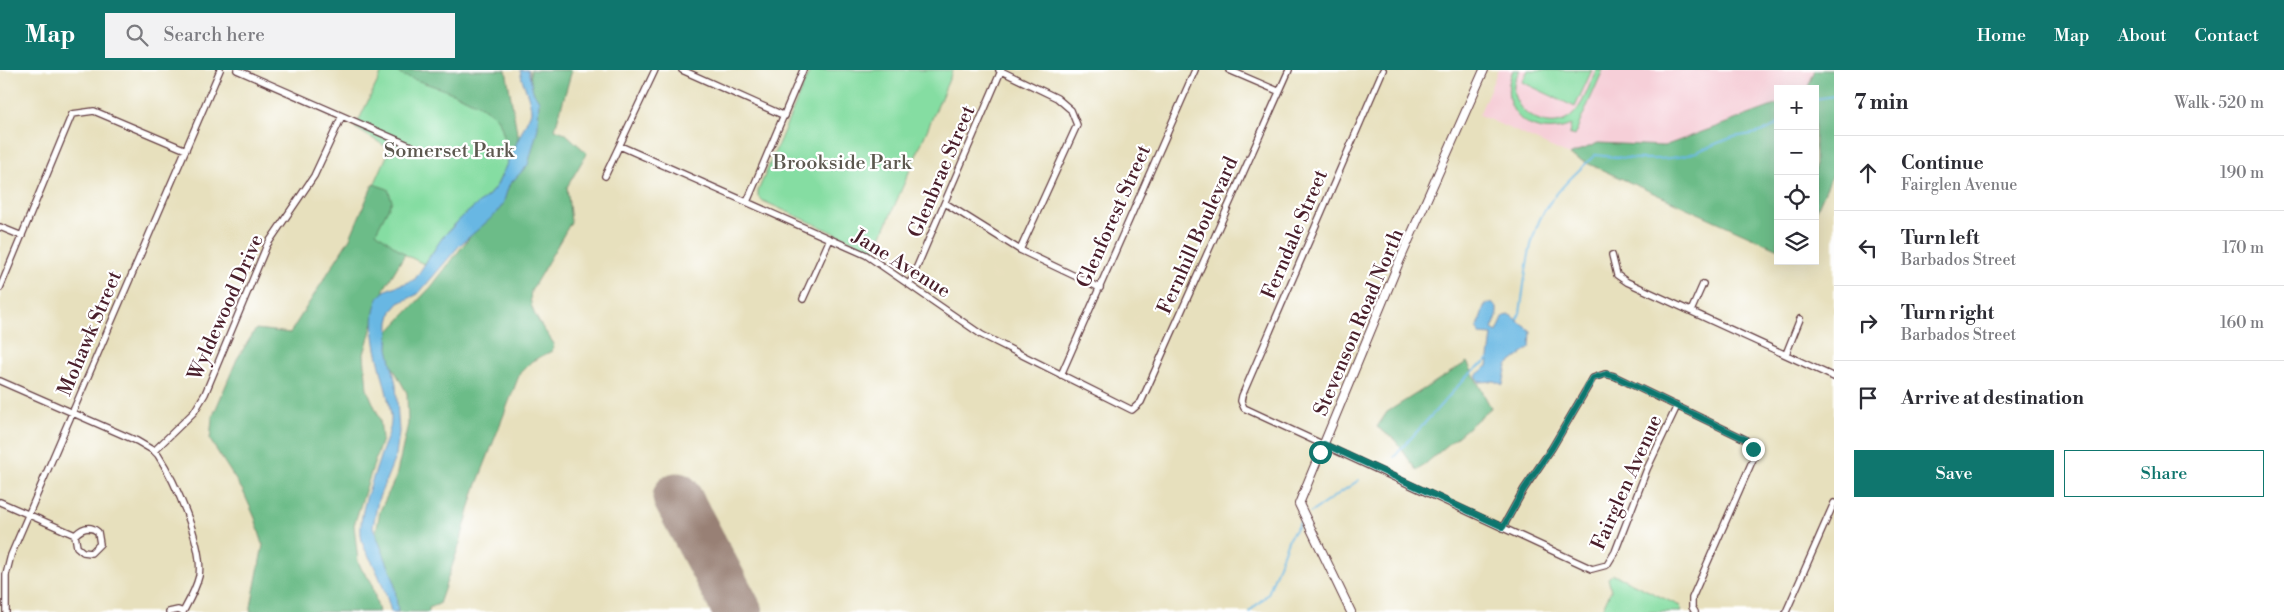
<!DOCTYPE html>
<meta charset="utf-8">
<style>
:root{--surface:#fff;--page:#f2f2f3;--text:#2b2b33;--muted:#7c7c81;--line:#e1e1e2;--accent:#0f766e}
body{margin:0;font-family:"Libre Bodoni",serif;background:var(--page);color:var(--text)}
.controls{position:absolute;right:15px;top:15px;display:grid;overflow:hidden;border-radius:0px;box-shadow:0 5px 20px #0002}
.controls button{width:45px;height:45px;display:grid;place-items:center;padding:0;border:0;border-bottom:1px solid var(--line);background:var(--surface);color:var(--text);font:25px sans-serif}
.stop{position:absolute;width:15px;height:15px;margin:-11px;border:4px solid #0f766e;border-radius:50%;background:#fff}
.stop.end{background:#0f766e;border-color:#fff;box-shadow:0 1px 5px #0008}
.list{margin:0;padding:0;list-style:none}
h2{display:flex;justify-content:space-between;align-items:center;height:65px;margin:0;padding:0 20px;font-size:21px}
h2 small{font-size:16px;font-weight:400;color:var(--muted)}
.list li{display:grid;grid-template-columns:32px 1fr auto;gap:15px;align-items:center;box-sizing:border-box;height:75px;padding:0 20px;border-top:1px solid var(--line)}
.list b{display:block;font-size:19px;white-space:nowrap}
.list p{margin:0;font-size:16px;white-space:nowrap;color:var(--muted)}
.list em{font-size:16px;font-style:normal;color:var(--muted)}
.actions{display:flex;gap:10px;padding:15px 20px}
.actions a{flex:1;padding:11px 0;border:1px solid var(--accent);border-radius:0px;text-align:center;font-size:18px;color:var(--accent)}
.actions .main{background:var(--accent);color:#fff}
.icon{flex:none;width:28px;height:28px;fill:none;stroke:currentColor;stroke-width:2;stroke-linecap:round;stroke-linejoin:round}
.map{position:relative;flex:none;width:1834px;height:542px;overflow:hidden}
header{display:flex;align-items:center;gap:30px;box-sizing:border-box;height:70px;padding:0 25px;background:var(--accent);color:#fff}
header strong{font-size:24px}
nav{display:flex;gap:28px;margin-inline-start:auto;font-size:18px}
.search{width:350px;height:45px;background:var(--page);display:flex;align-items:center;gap:12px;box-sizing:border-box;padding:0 18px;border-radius:0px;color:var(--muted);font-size:19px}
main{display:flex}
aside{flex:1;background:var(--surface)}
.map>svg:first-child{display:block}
</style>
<header>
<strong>Map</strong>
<div class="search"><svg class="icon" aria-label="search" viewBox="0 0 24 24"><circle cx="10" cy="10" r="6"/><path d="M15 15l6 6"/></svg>Search here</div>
<nav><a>Home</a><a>Map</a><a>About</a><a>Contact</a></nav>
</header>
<main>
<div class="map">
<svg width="1834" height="542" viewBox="0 0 1834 542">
<rect width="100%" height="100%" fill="#fff"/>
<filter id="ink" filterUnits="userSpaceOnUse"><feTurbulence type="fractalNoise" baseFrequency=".02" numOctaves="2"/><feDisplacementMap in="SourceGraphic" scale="10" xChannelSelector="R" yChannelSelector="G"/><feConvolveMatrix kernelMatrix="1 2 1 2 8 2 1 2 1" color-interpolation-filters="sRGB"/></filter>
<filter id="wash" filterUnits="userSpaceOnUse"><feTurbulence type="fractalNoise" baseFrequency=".0096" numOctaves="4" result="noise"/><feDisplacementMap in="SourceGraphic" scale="20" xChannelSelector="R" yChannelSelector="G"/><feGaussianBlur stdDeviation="1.12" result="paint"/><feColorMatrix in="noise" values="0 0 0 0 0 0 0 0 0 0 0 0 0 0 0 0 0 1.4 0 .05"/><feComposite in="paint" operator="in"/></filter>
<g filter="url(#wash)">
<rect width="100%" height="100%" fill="#e7e0bd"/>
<!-- built -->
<path fill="#f6cfd8" d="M 1498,0 L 1815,0 L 1807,19 L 1778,19 L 1778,34 L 1664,76 L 1598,73 L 1569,85 L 1479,45 Z"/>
<!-- green -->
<path fill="#85dda2" stroke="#687e66" d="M 383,0 L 406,0 L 480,26 L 512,60 L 521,65 L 497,115 L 489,125 L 463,146 L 450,159 L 424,194 L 354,160 L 390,79 L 355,58 Z
M 810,0 L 953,0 L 875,181 L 763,131 L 758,127 L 758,121 Z
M 1513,0 L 1520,0 C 1518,4 1514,10 1514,15 C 1510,41 1547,64 1569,48 C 1583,38 1589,15 1596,0 L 1603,0 L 1574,66 L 1569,64 L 1571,55 C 1533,71 1495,42 1513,0 Z
M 1528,0 L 1592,0 L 1575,37 L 1522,12 Z
M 1613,504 L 1680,536 L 1682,542 L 1601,542 L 1611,520 L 1608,508 Z"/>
<!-- forest -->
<path fill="#6cbc88" stroke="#5b6e5a" d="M 395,0 L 506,0 L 518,68 L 517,77 L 507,96 C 505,82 506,59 496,47 C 481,30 424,13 401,5 Z
M 530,0 L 572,0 L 555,59 L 565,63 L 587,83 L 567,117 L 571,152 L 531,221 C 527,241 544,258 554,274 L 552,281 L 532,291 L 520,303 L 474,422 L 460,473 L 439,534 L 429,538 L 429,542 L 394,542 L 375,467 L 380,441 L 396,407 L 408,354 L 407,323 L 387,287 L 389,261 L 431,217 L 513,111 L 535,64 Z
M 1815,0 L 1834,0 L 1834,101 L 1815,144 L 1815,19 L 1807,19 Z
M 1778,34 L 1778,179 L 1569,85 L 1598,73 L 1664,76 Z
M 373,114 L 388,119 L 392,131 L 376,162 L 405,184 L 384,219 L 384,230 L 376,243 L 364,284 L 367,319 L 380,349 L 382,369 L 354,455 L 358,491 L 362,500 L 371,511 L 379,542 L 250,542 L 263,475 L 255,448 L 243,421 L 210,370 L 212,348 L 237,289 L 256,259 L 290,263 L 350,168 Z
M 1467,292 L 1491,338 L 1417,401 L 1395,370 L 1377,357 L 1387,342 Z"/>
<!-- water -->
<path fill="#68b7e3" stroke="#596b87" d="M 520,0 L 528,0 L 533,21 L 539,31 L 538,58 L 528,95 L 509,115 L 503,134 L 497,143 L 460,175 L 418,224 L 399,233 L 392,241 L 389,252 L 388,278 L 396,314 L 399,362 L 396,385 L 378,430 L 373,457 L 394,510 L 398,542 L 391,542 C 387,526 380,507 372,492 C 367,483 362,476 361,465 C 359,439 373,411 380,387 C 384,374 392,361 391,347 C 388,313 364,263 377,231 C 383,215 402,217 415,209 L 442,168 L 463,146 L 489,125 L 497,115 L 531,42 C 531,28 522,14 520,0 Z
M 1492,232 L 1497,238 L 1497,247 L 1492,259 L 1497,262 L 1504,246 L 1510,245 L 1531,261 L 1530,278 L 1507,295 L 1503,315 L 1495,311 L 1479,312 L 1476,305 L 1488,296 L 1492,265 L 1479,264 L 1477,257 L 1485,235 Z"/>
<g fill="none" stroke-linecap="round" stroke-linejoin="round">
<!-- stream -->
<path stroke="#68b7e3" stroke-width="2" d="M 1815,29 L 1834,26
M 1517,249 L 1520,243 C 1525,212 1527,177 1540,149 C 1552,124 1575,104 1595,85 C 1624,88 1654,92 1684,86 C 1701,82 1717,72 1734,67 C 1749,64 1765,64 1778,53
M 1394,387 L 1467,306 L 1489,289
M 1310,443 L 1359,410
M 1249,542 L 1268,524 L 1289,468 L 1303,449"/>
<!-- runway -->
<path stroke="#988074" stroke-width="49" d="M 677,427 L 738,542"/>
</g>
</g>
<g filter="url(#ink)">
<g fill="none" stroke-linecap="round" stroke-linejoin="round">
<!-- minor casing -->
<g stroke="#623c41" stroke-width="8">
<path id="minor" d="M 237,0 L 413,77
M 682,0 L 785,46
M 999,0 L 1057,28 L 1071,40 L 1077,55 L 1020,180
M 1229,0 L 1278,21
M 1383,0 L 1242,326 L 1241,331 L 1244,338 L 1592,499 L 1607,495 L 1615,482 L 1647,399 L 1677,336
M 620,76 L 866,185 L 982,265 L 1132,340 L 1141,332 L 1289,0
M 605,106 L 655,0
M 747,132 L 803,0
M 945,133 L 1020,180 L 1100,218
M 0,157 L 22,166
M 1612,185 L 1617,205 L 1627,212 L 1834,307
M 910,213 L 1001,1
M 0,218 L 72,44 L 94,41 L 186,80
M 803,229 L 830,169
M 1691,241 L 1703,214
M 1786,284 L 1800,249
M 1061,305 L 1195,0
M 0,311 L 137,371 L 154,381 L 158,385 C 175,411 204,476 199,506 C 196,519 189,531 183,542
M 154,381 L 194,342 L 205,324 L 267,175 L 314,106 L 342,46
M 0,432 L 75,465 C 82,458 90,455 98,462 L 100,474 L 91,483 L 83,482 L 77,477 L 75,465
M 1503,457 L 1524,419 L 1552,378 L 1593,308 L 1605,304 L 1614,306 L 1745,369 L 1753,379 L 1754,387 L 1692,528 L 1692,537 L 1695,542
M 6,542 L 6,505 L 11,485 L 220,0
M 169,542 L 178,540 L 183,542
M 1786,542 L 1834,433"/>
</g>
<!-- tertiary casing -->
<g stroke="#623c41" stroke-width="10">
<path id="tertiary" d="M 1351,542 L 1299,434 L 1399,192 L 1484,0"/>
</g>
<!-- minor -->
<use href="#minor" stroke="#fff" stroke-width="5.5"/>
<!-- tertiary -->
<use href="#tertiary" stroke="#fff" stroke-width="8"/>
</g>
</g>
<g fill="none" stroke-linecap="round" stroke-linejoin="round" filter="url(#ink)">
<!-- route -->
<path stroke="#0f766e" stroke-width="6" d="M 1320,382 L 1324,374 L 1503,457 L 1524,419 L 1552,378 L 1593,308 L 1606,304 L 1614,306 L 1745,369 L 1753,379"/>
</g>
<g text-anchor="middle" stroke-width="4.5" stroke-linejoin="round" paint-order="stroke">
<!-- park labels -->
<g font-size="20" fill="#5c584f" stroke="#fff">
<text x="449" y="87">Somerset Park</text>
<text x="842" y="99">Brookside Park</text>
</g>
<!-- street labels -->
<g font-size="20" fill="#4a1f2b" stroke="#fff">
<text transform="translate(941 101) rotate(-67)" y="7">Glenbrae Street</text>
<text transform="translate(1113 146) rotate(-66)" y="7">Glenforest Street</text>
<text transform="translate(1294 164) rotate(-67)" y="7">Ferndale Street</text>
<text transform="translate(1197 165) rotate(-66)" y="7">Fernhill Boulevard</text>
<text transform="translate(902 193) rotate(32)" y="7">Jane Avenue</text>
<text transform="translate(225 237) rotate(-66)" y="7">Wyldewood Drive</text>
<text transform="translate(1358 252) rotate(-67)" y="7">Stevenson Road North</text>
<text transform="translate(89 263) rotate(-67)" y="7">Mohawk Street</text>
<text transform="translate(1626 412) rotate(-66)" y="7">Fairglen Avenue</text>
</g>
</g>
</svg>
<div class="controls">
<button>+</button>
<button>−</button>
<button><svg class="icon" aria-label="locate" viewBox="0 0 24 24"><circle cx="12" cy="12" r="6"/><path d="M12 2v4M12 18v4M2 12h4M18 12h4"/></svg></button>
<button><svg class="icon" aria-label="layers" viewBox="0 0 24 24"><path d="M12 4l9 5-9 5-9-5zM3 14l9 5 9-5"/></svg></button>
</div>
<div class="stop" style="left:1320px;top:382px"></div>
<div class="stop end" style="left:1753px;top:379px"></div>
</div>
<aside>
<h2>7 min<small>Walk · 520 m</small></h2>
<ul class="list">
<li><svg class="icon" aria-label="ahead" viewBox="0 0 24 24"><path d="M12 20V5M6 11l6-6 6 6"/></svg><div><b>Continue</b><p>Fairglen Avenue</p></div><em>190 m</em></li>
<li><svg class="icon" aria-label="left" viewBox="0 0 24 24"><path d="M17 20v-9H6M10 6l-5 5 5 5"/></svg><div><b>Turn left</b><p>Barbados Street</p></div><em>170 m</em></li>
<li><svg class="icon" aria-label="right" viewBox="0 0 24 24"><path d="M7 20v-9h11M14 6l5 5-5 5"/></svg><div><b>Turn right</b><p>Barbados Street</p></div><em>160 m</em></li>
<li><svg class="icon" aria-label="arrive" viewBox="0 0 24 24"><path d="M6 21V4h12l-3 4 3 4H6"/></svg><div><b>Arrive at destination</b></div></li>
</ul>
<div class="actions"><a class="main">Save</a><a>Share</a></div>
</aside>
</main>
